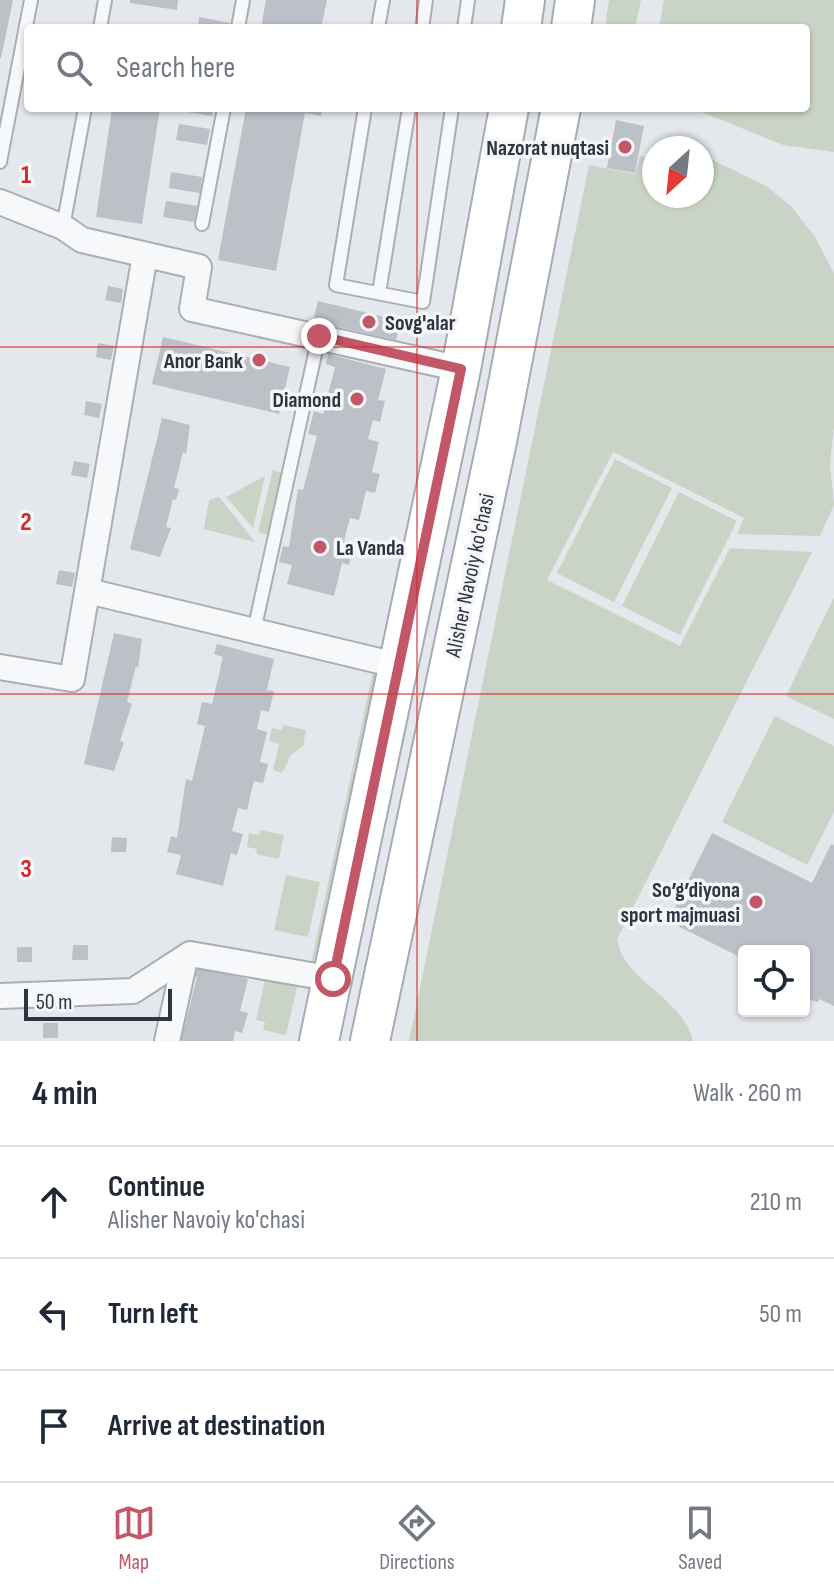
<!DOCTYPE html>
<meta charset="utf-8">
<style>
:root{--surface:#fff;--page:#f2f2f3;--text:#1f2937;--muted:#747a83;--line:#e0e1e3;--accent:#c25768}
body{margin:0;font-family:"Sofia Sans Condensed",sans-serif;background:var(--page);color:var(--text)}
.controls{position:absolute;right:24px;bottom:24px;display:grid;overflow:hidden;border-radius:8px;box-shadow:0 2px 6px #0004}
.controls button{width:72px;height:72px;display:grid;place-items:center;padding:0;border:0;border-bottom:2px solid var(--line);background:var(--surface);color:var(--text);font:40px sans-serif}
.compass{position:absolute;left:642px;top:136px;width:72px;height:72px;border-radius:50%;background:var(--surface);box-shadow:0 2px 6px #0004;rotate:207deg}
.scale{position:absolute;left:24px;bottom:20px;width:148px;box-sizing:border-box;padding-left:8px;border:4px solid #2e3542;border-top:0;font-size:22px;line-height:28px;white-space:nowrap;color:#2e3542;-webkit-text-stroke:6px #f4f6f8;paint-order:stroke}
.stop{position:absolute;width:24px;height:24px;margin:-18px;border:6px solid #c25768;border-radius:50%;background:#fff}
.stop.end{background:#c25768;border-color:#fff;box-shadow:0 2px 8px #0008}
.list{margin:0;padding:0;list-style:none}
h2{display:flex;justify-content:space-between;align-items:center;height:104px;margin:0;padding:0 32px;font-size:34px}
h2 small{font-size:26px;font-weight:400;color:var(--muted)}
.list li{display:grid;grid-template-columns:52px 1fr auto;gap:24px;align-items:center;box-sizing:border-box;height:112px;padding:0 32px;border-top:2px solid var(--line)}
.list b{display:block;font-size:30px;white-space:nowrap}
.list p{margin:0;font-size:26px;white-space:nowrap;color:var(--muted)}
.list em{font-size:26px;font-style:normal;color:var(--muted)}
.icon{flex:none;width:44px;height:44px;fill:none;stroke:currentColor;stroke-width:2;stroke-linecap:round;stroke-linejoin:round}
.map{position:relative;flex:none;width:834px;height:1041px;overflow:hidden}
.search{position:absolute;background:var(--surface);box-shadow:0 2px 6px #0004;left:24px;right:24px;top:24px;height:88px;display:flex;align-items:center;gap:20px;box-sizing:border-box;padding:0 28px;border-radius:8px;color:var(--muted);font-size:30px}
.sheet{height:440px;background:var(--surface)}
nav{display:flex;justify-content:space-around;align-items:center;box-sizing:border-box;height:112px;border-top:2px solid var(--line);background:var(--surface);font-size:22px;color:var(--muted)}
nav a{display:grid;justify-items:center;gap:4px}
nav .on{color:var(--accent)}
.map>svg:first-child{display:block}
</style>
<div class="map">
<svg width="834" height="1041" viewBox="0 0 834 1041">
<rect width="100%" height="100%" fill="#e4e7eb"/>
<!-- green -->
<path fill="#cad4c6" d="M 609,0 L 641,0 L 635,28 L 605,28 Z
M 664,0 L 834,0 L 834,152 L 783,145 L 692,108 L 806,108 L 806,28 L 659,28 Z
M 702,155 L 766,186 L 790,205 L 815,237 L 834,273 L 834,427 L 830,465 L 834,505 L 820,536 L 737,534 L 744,518 L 613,452 L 547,580 L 680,646 L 730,548 L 812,552 L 617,939 C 623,981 682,996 693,1041 L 409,1041 L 589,165 L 635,174 L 640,156 L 654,159 L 654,196 L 702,196 Z
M 615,459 L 672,488 L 614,602 L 557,573 Z
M 273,470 L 283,473 L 270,536 L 258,532 Z
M 265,476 L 253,528 L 226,497 Z
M 679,492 L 737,521 L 680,635 L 622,606 Z
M 219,497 L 255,542 L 204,529 L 209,500 Z
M 834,597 L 834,719 L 786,696 Z
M 373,671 L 379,677 L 319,975 L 308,978 Z
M 775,716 L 834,746 L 834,812 L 807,865 L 722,822 Z
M 283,725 L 306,730 L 303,746 L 291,755 L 282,773 L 273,770 L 279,744 L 269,741 L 272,728 L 282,730 Z
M 260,830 L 284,835 L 279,859 L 256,854 L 257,849 L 247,847 L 249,833 L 259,835 Z
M 286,875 L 320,882 L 308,937 L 274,930 Z
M 265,980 L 297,987 L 286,1035 L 263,1030 L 265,1022 L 256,1020 Z"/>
<!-- building -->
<path fill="#bcc0c7" d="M 0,0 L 13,0 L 1,58 L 0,58 Z
M 130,0 L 178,0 L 177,10 L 130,3 Z
M 266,0 L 327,0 L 321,28 L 261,28 Z
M 199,17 L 230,23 L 229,28 L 198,28 Z
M 112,108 L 160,108 L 142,224 L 96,217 Z
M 182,108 L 214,108 L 212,116 L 181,111 Z
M 246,108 L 322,108 L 321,116 L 305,113 L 276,271 L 218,260 Z
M 616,120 L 644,126 L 635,173 L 607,168 Z
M 179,124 L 210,129 L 207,145 L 176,140 Z
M 171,172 L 202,177 L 200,193 L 169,188 Z
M 166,201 L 197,206 L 194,222 L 163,217 Z
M 108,286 L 123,289 L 121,303 L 105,300 Z
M 318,301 L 401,321 L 396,340 L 313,321 Z
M 163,337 L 290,367 L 279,414 L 152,384 Z
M 98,343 L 114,346 L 111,360 L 96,357 Z
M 328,354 L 386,369 L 378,400 L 385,401 L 380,422 L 373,420 L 368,439 L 379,442 L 372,472 L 380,474 L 375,493 L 366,491 L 359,520 L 350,518 L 344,541 L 354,543 L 349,565 L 342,563 L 334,596 L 287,584 L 292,565 L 279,562 L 283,546 L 289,547 L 298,489 L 303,490 L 317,436 L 308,434 L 314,411 L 323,414 L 335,367 L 326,364 Z
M 86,401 L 102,404 L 99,418 L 84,415 Z
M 162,418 L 190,425 L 186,454 L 183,452 L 174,488 L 179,489 L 176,500 L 173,499 L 166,527 L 171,528 L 160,557 L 130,549 Z
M 74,461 L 90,464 L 87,478 L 71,475 Z
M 59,570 L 75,573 L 72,587 L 56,584 Z
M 114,633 L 142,639 L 138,668 L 136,666 L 127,702 L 132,704 L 120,741 L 124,742 L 114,771 L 84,764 Z
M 217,644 L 274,659 L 267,690 L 274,691 L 269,712 L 261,710 L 257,729 L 267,732 L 260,762 L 268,764 L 263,783 L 254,781 L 247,810 L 238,808 L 232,831 L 243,834 L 237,855 L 231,853 L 223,886 L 176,874 L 181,855 L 167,852 L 171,836 L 177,838 L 186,779 L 192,781 L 205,726 L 197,724 L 202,702 L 212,704 L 223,657 L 214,654 Z
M 712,833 L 812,883 L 831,844 L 834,845 L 834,1006 L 819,999 L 818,1002 L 804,998 L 804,951 L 744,951 L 744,959 L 668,921 Z
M 112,837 L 127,838 L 126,852 L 111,852 Z
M 73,945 L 88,945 L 88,960 L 72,960 Z
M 17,947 L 32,947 L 32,962 L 17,962 Z
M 190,965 L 248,979 L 240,1011 L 248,1013 L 242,1033 L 235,1031 L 233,1041 L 171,1041 L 176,1022 L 185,1025 L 197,977 L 188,975 Z
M 43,1023 L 58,1023 L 58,1038 L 43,1038 Z"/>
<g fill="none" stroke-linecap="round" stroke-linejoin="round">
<!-- lane casing -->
<g stroke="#aaaeb5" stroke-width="16">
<path id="lane" d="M 100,28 L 105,0
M 238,28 L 243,0
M 378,28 L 383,0
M 422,28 L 426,0
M 464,28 L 468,0
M 365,108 L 336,285 L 423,302 L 452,108
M 0,162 L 31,0
M 202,224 L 224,108
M 63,227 L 85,108
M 379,293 L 409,108
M 254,631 L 319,336"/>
</g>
<!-- street casing -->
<g stroke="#aaaeb5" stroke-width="28">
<path id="street" d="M 0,202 L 63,227 L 82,240 L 199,267 L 192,309 L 461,369
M 88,591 L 400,666
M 0,667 L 72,679 L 145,255
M 0,996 L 133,991 L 190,954 L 333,979
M 167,1041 L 185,959"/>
</g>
<!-- primary casing -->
<g stroke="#a5acb5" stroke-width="42">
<path id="primary" d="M 521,28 L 525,0
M 571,28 L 575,0
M 319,1041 L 461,369 L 509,108
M 370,1041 L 497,441 L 561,108"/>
</g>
<!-- lane -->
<use href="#lane" stroke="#f7f8f9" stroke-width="12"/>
<!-- street -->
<use href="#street" stroke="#f7f8f9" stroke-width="24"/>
<!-- primary -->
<use href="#primary" stroke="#fff" stroke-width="38"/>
</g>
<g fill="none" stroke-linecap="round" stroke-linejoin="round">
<!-- route -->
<path stroke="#c25768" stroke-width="10" d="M 319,336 L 461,369 L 333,979"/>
</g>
<!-- grid -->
<path fill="none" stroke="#d62828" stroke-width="2" stroke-opacity="0.55" d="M 417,0 L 417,28M 417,108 L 417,1041M 0,347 L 834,347M 0,694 L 834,694"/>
<!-- markers -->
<g fill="#c25768" stroke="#f4f6f8" stroke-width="3">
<circle cx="625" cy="147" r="8"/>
<circle cx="369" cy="322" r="8"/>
<circle cx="259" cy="360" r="8"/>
<circle cx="357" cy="399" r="8"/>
<circle cx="320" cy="547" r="8"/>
<circle cx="756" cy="902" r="8"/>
</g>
<g text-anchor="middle" stroke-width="7" stroke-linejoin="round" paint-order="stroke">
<!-- poi labels -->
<g font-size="22" font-weight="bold" fill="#2e3542" stroke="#f4f6f8" text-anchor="end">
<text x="609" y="155">Nazorat nuqtasi</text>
<text x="385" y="330" text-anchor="start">Sovg'alar</text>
<text x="243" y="368">Anor Bank</text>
<text x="341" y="407">Diamond</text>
<text x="336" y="555" text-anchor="start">La Vanda</text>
<text x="740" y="897">So’g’diyona<tspan x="740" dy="25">sport majmuasi</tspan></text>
</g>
<!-- street labels -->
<g font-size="22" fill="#2e3542" stroke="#f4f6f8">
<text transform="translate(469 575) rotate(-78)" y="8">Alisher Navoiy ko'chasi</text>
</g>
</g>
<g font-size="26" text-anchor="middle" font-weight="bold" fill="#d62828" stroke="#f4f6f8" stroke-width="7" stroke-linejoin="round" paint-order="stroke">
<text x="26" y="183">1</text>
<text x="26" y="530">2</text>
<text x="26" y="877">3</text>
</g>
</svg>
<div class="controls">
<button><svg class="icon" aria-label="locate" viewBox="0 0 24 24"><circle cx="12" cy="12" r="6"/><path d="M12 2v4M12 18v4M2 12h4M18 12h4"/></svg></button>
</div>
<svg class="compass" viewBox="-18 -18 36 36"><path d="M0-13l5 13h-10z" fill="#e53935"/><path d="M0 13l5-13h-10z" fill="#747a83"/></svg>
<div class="scale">50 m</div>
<div class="stop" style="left:333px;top:979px"></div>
<div class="stop end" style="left:319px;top:336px"></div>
<div class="search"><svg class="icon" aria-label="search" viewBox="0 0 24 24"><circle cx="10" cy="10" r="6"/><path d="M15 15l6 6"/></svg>Search here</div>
</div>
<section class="sheet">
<h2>4 min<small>Walk · 260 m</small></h2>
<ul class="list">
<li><svg class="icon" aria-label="ahead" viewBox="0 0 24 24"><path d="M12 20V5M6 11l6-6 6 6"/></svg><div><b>Continue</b><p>Alisher Navoiy ko'chasi</p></div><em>210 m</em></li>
<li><svg class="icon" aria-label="left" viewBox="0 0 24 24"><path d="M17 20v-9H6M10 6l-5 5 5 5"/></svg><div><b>Turn left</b></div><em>50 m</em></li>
<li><svg class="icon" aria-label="arrive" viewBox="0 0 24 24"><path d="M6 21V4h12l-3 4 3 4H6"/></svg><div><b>Arrive at destination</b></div></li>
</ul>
</section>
<nav>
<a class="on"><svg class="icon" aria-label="map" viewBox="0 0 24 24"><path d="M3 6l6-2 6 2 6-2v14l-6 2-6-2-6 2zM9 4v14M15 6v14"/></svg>Map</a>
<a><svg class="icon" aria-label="directions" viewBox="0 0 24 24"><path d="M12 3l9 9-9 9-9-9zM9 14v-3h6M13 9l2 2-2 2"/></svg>Directions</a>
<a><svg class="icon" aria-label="saved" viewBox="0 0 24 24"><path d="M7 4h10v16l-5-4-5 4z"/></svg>Saved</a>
</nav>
